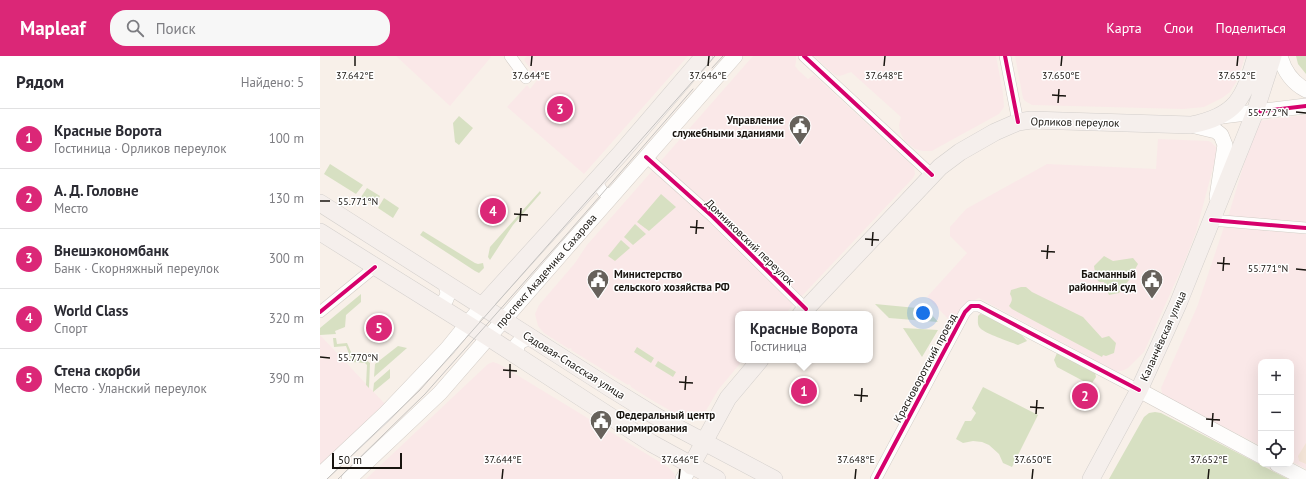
<!DOCTYPE html>
<html lang="ru">
<meta charset="utf-8">
<style>
:root{--surface:#fff;--page:#f7f7f7;--text:#2b2b33;--muted:#7c7c81;--line:#e1e1e2;--accent:#db2777}
body{margin:0;font-family:"PT Sans",sans-serif;background:var(--page);color:var(--text)}
.controls{position:absolute;right:12px;bottom:12px;display:grid;overflow:hidden;border-radius:8px;box-shadow:0 4px 16px #0002}
.controls button{width:36px;height:36px;display:grid;place-items:center;padding:0;border:0;border-bottom:1px solid var(--line);background:var(--surface);color:var(--text);font:20px sans-serif}
.scale{position:absolute;left:12px;bottom:10px;width:70px;box-sizing:border-box;padding-left:4px;border:2px solid #18140f;border-top:0;font-size:11px;line-height:14px;white-space:nowrap;color:#18140f;-webkit-text-stroke:3px #fff;paint-order:stroke}
.you{position:absolute;left:603px;top:257px;width:14px;height:14px;margin:-10px;border:3px solid #fff;border-radius:50%;background:#1a73e8;box-shadow:0 0 0 6px #1a73e833}
.badge{display:grid;place-items:center;width:26px;height:26px;border-radius:50%;background:var(--accent);color:#fff;font-size:13px;font-weight:700}
.pin{position:absolute;translate:-50% -50%;border:2px solid #fff;box-shadow:0 1px 4px #0006}
.popup{position:absolute;left:415px;top:255px;width:138px;height:52px;box-sizing:border-box;display:grid;place-content:center;border-radius:8px;background:var(--surface);filter:drop-shadow(0 1px 3px #0005);font-size:13px;white-space:nowrap;color:var(--muted)}
.popup b{font-size:15px;color:var(--text)}
.popup::after{content:'';position:absolute;left:50%;top:100%;margin-left:-8px;border:8px solid transparent;border-top-color:var(--surface)}
.list{margin:0;padding:0;list-style:none}
h2{display:flex;justify-content:space-between;align-items:center;height:52px;margin:0;padding:0 16px;font-size:17px}
h2 small{font-size:13px;font-weight:400;color:var(--muted)}
.list li{display:grid;grid-template-columns:26px 1fr auto;gap:12px;align-items:center;box-sizing:border-box;height:60px;padding:0 16px;border-top:1px solid var(--line)}
.list b{display:block;font-size:15px;white-space:nowrap}
.list p{margin:0;font-size:13px;white-space:nowrap;color:var(--muted)}
.list em{font-size:13px;font-style:normal;color:var(--muted)}
.icon{flex:none;width:22px;height:22px;fill:none;stroke:currentColor;stroke-width:2;stroke-linecap:round;stroke-linejoin:round}
.map{position:relative;flex:none;width:986px;height:423px;overflow:hidden}
header{display:flex;align-items:center;gap:24px;box-sizing:border-box;height:56px;padding:0 20px;background:var(--accent);color:#fff}
header strong{font-size:19px}
nav{display:flex;gap:22px;margin-inline-start:auto;font-size:14px}
.search{width:280px;height:36px;background:var(--page);display:flex;align-items:center;gap:10px;box-sizing:border-box;padding:0 14px;border-radius:16px;color:var(--muted);font-size:15px}
main{display:flex}
aside{flex:1;background:var(--surface)}
.map>svg:first-child{display:block}
</style>
<header>
<strong>Mapleaf</strong>
<div class="search"><svg class="icon" aria-label="search" viewBox="0 0 24 24"><circle cx="10" cy="10" r="6"/><path d="M15 15l6 6"/></svg>Поиск</div>
<nav><a>Карта</a><a>Слои</a><a>Поделиться</a></nav>
</header>
<main>
<aside>
<h2>Рядом<small>Найдено: 5</small></h2>
<ul class="list">
<li><span class="badge">1</span><div><b>Красные Ворота</b><p>Гостиница · Орликов переулок</p></div><em>100 m</em></li>
<li><span class="badge">2</span><div><b>А. Д. Головне</b><p>Место</p></div><em>130 m</em></li>
<li><span class="badge">3</span><div><b>Внешэкономбанк</b><p>Банк · Скорняжный переулок</p></div><em>300 m</em></li>
<li><span class="badge">4</span><div><b>World Class</b><p>Спорт</p></div><em>320 m</em></li>
<li><span class="badge">5</span><div><b>Стена скорби</b><p>Место · Уланский переулок</p></div><em>390 m</em></li>
</ul>
</aside>
<div class="map">
<svg width="986" height="423" viewBox="0 0 986 423">
<rect width="100%" height="100%" fill="#f8f0e9"/>
<!-- commercial -->
<path fill="#fae8e8" d="M 76,0 L 170,0 L 171,1 L 130,50 Z
M 207,0 L 368,0 L 264,118 L 187,51 L 207,29 L 210,33 L 218,23 L 204,4 Z
M 433,0 L 476,0 L 476,6 L 475,10 L 478,14 L 488,23 L 494,19 L 592,109 L 594,112 L 595,118 L 593,122 L 465,258 L 418,258 L 418,304 L 423,304 L 398,334 L 384,358 L 380,362 L 370,364 L 363,362 L 330,343 L 311,331 L 311,330 L 309,328 L 308,329 L 251,294 L 252,293 L 250,292 L 249,293 L 224,277 L 218,270 L 215,258 L 219,249 L 255,207 L 267,189 Z
M 494,0 L 676,0 L 683,37 L 684,51 L 679,58 L 617,92 L 612,95 L 603,95 L 595,93 L 584,84 L 580,76 L 579,69 L 581,61 L 531,16 L 520,20 L 515,19 L 510,15 Z
M 695,0 L 925,0 L 918,23 L 910,36 L 902,42 L 884,51 L 863,53 L 712,49 L 705,45 L 703,42 Z
M 986,59 L 986,168 L 908,161 L 935,71 L 939,65 Z
M 838,83 L 888,85 L 891,86 L 896,91 L 897,97 L 876,176 L 864,207 L 824,296 L 808,312 L 802,315 L 795,315 L 659,242 L 653,245 L 634,269 L 607,241 L 647,197 L 630,180 L 630,171 L 646,153 L 727,108 L 836,113 Z
M 904,171 L 986,178 L 986,413 L 971,405 L 971,306 L 941,306 L 941,390 L 846,341 L 842,337 L 841,332 L 877,251 Z
M 0,279 L 65,348 L 0,411 Z
M 173,306 L 179,308 L 348,411 L 354,417 L 356,423 L 46,423 L 168,308 Z"/>
<!-- built -->
<path fill="#f4e5d8" d="M 986,387 L 986,408 L 979,405 L 978,400 Z"/>
<!-- green -->
<path fill="#d7e0c2" d="M 976,0 L 986,0 L 986,18 L 978,8 Z
M 139,60 L 153,72 L 139,89 L 135,86 L 133,67 Z
M 10,108 L 43,129 L 36,138 L 4,118 Z
M 47,132 L 60,140 L 54,150 L 41,141 Z
M 220,135 L 221,137 L 193,169 L 170,204 L 168,201 L 170,191 Z
M 341,138 L 356,151 L 329,175 L 317,166 Z
M 64,142 L 79,152 L 73,162 L 58,152 Z
M 315,168 L 326,178 L 313,189 L 304,181 Z
M 103,175 L 155,207 L 158,208 L 163,207 L 164,212 L 159,217 L 155,215 L 100,179 Z
M 301,184 L 310,192 L 295,205 L 288,200 Z
M 784,200 L 793,205 L 813,202 L 818,208 L 809,224 L 799,237 L 789,239 L 784,226 L 779,226 L 776,222 L 774,210 Z
M 701,231 L 706,231 L 712,236 L 763,261 L 782,282 L 789,280 L 796,287 L 794,297 L 786,300 L 783,299 L 782,301 L 692,253 L 689,250 C 692,245 693,243 690,238 L 691,234 Z
M 41,238 L 41,246 L 26,259 L 25,271 L 15,275 L 16,278 L 0,279 L 0,272 Z
M 555,248 L 607,253 L 618,266 L 569,262 Z
M 660,258 C 673,260 699,273 707,285 L 698,289 C 688,285 666,278 660,272 C 657,269 658,264 658,260 Z
M 583,272 L 618,274 L 602,301 Z
M 13,282 L 16,282 L 17,288 L 27,287 L 34,303 L 46,304 L 50,307 L 49,332 L 46,329 L 47,309 L 45,307 L 32,306 L 26,290 L 14,291 Z
M 78,290 L 87,292 L 54,321 L 55,308 Z
M 317,291 L 334,302 L 331,307 L 314,296 Z
M 737,297 C 746,297 754,307 763,311 C 767,313 771,313 775,316 L 776,321 L 772,327 L 767,327 L 737,311 L 734,304 Z
M 338,305 L 356,316 L 353,321 L 335,310 Z
M 70,313 L 70,322 L 53,336 L 54,327 Z
M 663,331 L 718,359 L 692,411 L 683,407 L 679,398 L 669,389 L 662,386 L 653,385 L 643,387 L 636,383 L 645,365 L 651,365 L 656,357 L 652,352 Z
M 835,356 L 841,357 L 968,423 L 789,423 L 824,361 L 829,357 Z"/>
<g fill="none" stroke-linecap="round" stroke-linejoin="round">
<!-- street casing -->
<g stroke="#d2ccc6" stroke-width="12">
<path id="street" d="M 190,0 L 206,22
M 484,0 L 612,119
M 685,0 L 698,66
M 326,101 L 392,160 L 486,253
M 280,120 L 278,128 L 283,136 L 290,138 L 298,133
M 891,164 L 986,172
M 0,256 L 55,211
M 556,423 L 645,256 L 651,250 L 659,250 L 819,334"/>
</g>
<!-- secondary casing -->
<g stroke="#d2ccc6" stroke-width="16">
<path id="secondary" d="M 960,0 C 964,15 973,27 986,34
M 902,60 L 986,50
M 871,69 L 896,75 L 901,79 L 905,89 L 897,141
M 111,246 C 126,252 132,238 124,226
M 201,303 L 196,297 L 197,289 C 201,283 207,281 214,284
M 819,334 L 941,400
M 957,408 L 986,423
M 0,419 L 66,357 L 127,293 L 162,250
M 29,423 L 120,337 L 242,197 L 415,0
M 363,423 L 371,410"/>
</g>
<!-- primary casing -->
<g stroke="#d3cfcc" stroke-width="18">
<path id="primary" d="M 0,147 L 290,332 L 337,361 L 454,423
M 0,176 L 168,281 L 331,387 L 397,423
M 162,250 L 300,98 L 384,0
M 481,258 L 620,111 L 640,96 L 675,76 L 698,66 L 711,64 L 871,69 C 917,60 924,42 936,0
M 371,410 L 408,342 L 440,304
M 771,423 L 819,334 L 858,248 L 935,56 L 953,0"/>
</g>
<!-- street -->
<use href="#street" stroke="#fefdfc" stroke-width="11"/>
<!-- secondary -->
<use href="#secondary" stroke="#fefdfc" stroke-width="15"/>
<!-- primary -->
<use href="#primary" stroke="#f5efec" stroke-width="17"/>
<!-- tram -->
<path stroke="#c4c2c0" stroke-width="1" d="M 392,12 L 403,0
M 7,423 L 100,334 L 395,0
M 18,423 L 105,338 L 247,178 L 373,33"/>
<!-- cycleway casing -->
<g stroke="#fff" stroke-width="6">
<path id="cycleway" d="M 484,0 L 612,119
M 685,0 L 698,66
M 935,56 L 986,50
M 326,101 L 392,160 L 486,253
M 891,164 L 986,172
M 0,256 L 55,211
M 556,423 L 645,256 L 651,250 L 659,250 L 819,334"/>
</g>
<!-- cycleway -->
<use href="#cycleway" stroke="#d6006c" stroke-width="4"/>
</g>
<!-- ticks -->
<path fill="none" stroke="#18140f" stroke-width="1.5" d="M 35,10 L 35,0M 211,10 L 212,0M 388,10 L 389,0M 564,10 L 565,0M 741,10 L 742,0M 917,10 L 918,0M 732,39 L 746,40M 738,47 L 739,33M 976,56 L 986,57M 0,145 L 10,145M 194,158 L 208,159M 200,166 L 201,152M 370,171 L 384,172M 376,178 L 377,164M 545,183 L 559,184M 552,190 L 553,176M 721,195 L 735,196M 727,203 L 728,189M 897,207 L 910,208M 976,213 L 986,214M 903,215 L 904,201M 0,301 L 10,302M 183,314 L 197,315M 190,322 L 190,308M 359,326 L 373,327M 365,334 L 366,320M 534,339 L 548,340M 541,346 L 542,332M 710,351 L 724,352M 716,358 L 717,344M 886,363 L 900,364M 892,371 L 893,357M 182,423 L 183,413M 359,423 L 360,413M 535,423 L 536,413M 712,423 L 713,413M 888,423 L 889,413"/>
<!-- icons -->
<defs>
<g id="civic-pin" transform="scale(1.15)"><path d="M0 17L-7.5 6A9.5 9.5 0 1 1 7.5 6Z" fill="#66615b" stroke="#fff"/><path d="M-.6-6.5H3V-4.5H.6V-3L4-1V1h2V6H-6V1h2V-1L-.6-3ZM-1.2 2.5V6h2.4V2.5Z" fill="#fff"/></g>
</defs>
<g fill-rule="evenodd">
<use href="#civic-pin" x="480" y="70"/>
<use href="#civic-pin" x="278" y="224"/>
<use href="#civic-pin" x="832" y="224"/>
<use href="#civic-pin" x="281" y="365"/>
</g>
<g text-anchor="middle" stroke-width="3" stroke-linejoin="round" paint-order="stroke">
<!-- poi labels -->
<g font-size="11" font-weight="bold" fill="#18140f" stroke="#fff" text-anchor="end">
<text x="464" y="68">Управление<tspan x="464" dy="13">служебными зданиями</tspan></text>
<text x="294" y="222" text-anchor="start">Министерство<tspan x="294" dy="13">сельского хозяйства РФ</tspan></text>
<text x="816" y="222">Басманный<tspan x="816" dy="13">районный суд</tspan></text>
<text x="296" y="363" text-anchor="start">Федеральный центр<tspan x="296" dy="13">нормирования</tspan></text>
</g>
<!-- street labels -->
<g font-size="11" fill="#18140f" stroke="#fff">
<text transform="translate(755 66) rotate(1)" y="4">Орликов переулок</text>
<text transform="translate(430 186) rotate(44)" y="4">Домниковский переулок</text>
<text transform="translate(226 215) rotate(-49)" y="4">проспект Академика Сахарова</text>
<text transform="translate(843 280) rotate(-66)" y="4">Каланчёвская улица</text>
<text transform="translate(254 309) rotate(32)" y="4">Садовая-Спасская улица</text>
<text transform="translate(605 312) rotate(-62)" y="4">Красноворотский проезд</text>
</g>
</g>
<g font-size="10" text-anchor="middle" fill="#18140f" stroke="#fff" stroke-width="3" stroke-linejoin="round" paint-order="stroke">
<text x="35" y="23">37.642°E</text>
<text x="211" y="23">37.644°E</text>
<text x="388" y="23">37.646°E</text>
<text x="564" y="23">37.648°E</text>
<text x="741" y="23">37.650°E</text>
<text x="917" y="23">37.652°E</text>
<text x="948" y="60">55.772°N</text>
<text x="38" y="149">55.771°N</text>
<text x="948" y="216">55.771°N</text>
<text x="38" y="305">55.770°N</text>
<text x="183" y="407">37.644°E</text>
<text x="360" y="407">37.646°E</text>
<text x="536" y="407">37.648°E</text>
<text x="713" y="407">37.650°E</text>
<text x="889" y="407">37.652°E</text>
</g>
</svg>
<div class="controls">
<button>+</button>
<button>−</button>
<button><svg class="icon" aria-label="locate" viewBox="0 0 24 24"><circle cx="12" cy="12" r="6"/><path d="M12 2v4M12 18v4M2 12h4M18 12h4"/></svg></button>
</div>
<div class="scale">50 m</div>
<div class="you"></div>
<div class="pin badge" style="left:484px;top:335px">1</div>
<div class="popup"><b>Красные Ворота</b>Гостиница</div>
<div class="pin badge" style="left:765px;top:340px">2</div>
<div class="pin badge" style="left:240px;top:53px">3</div>
<div class="pin badge" style="left:173px;top:155px">4</div>
<div class="pin badge" style="left:59px;top:272px">5</div>
</div>
</main>
